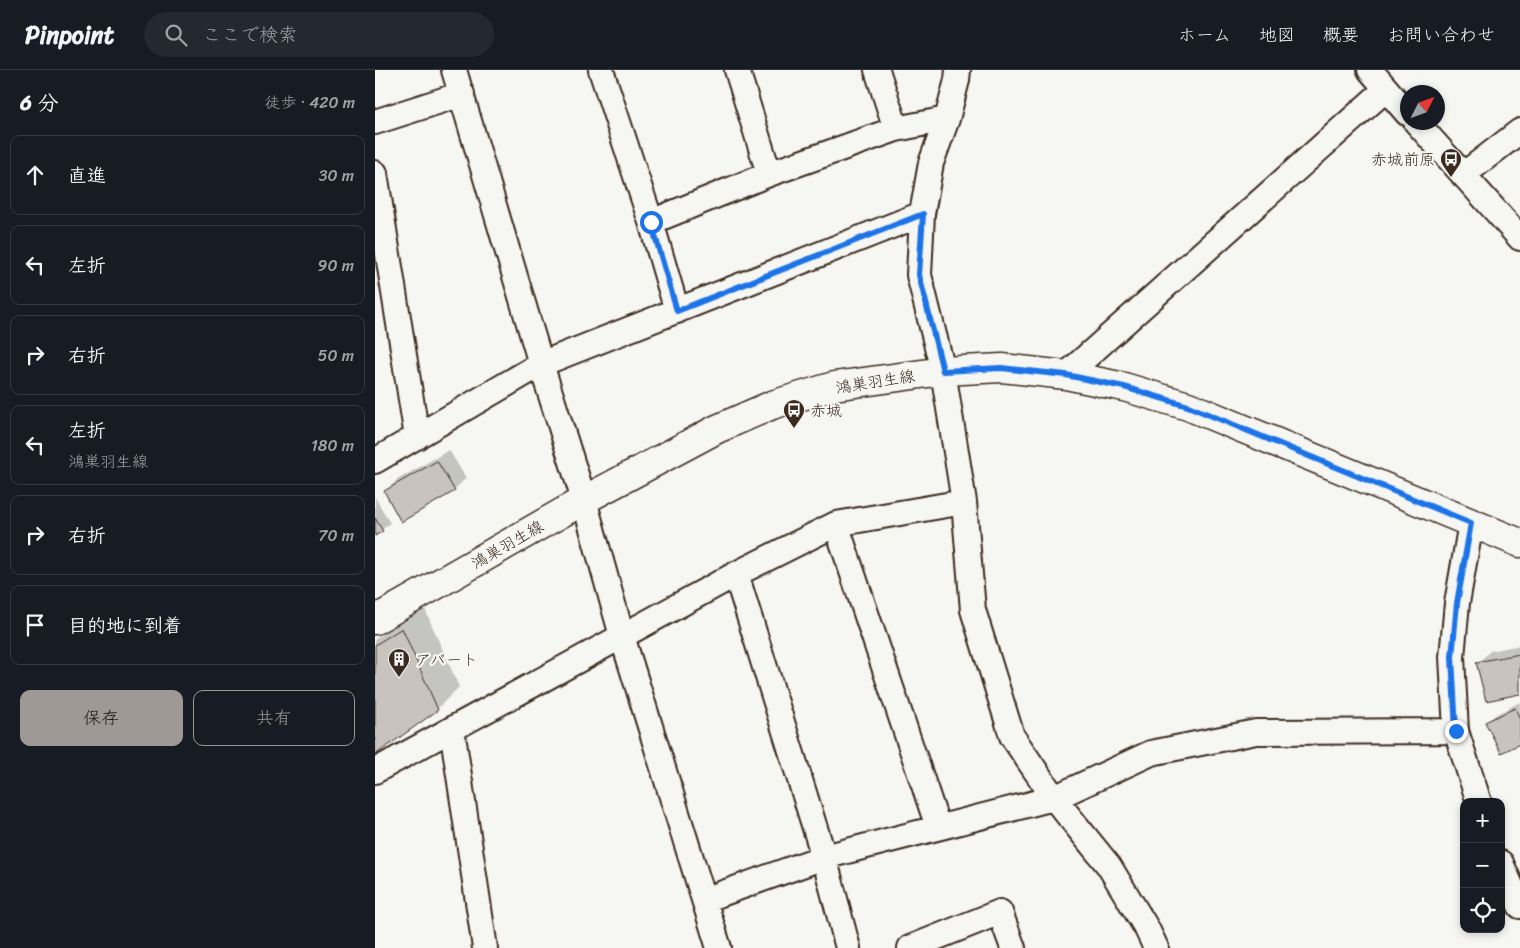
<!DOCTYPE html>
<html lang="ja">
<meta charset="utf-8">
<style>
:root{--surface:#171b24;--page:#242831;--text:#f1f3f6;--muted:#9ea1a6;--line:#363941;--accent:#9f9995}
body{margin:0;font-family:Sriracha,"Klee One",sans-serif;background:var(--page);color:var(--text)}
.controls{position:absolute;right:15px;bottom:15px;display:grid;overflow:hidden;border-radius:10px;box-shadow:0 2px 8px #0003}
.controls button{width:45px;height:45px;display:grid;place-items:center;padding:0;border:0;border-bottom:1px solid var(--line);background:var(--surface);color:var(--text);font:25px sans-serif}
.compass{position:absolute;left:1025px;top:15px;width:45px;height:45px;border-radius:50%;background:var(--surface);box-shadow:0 2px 8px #0003;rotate:48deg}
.stop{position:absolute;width:15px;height:15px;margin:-11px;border:4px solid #1a73e8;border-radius:50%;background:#fff}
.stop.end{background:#1a73e8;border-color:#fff;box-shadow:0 1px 5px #0008}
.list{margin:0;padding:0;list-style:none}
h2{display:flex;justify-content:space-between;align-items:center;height:65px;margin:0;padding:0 20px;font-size:21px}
h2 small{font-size:16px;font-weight:400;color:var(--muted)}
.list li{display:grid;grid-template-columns:32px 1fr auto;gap:15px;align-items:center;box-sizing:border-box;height:80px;margin:0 10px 10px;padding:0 10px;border:1px solid var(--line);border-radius:10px}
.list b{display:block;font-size:19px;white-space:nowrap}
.list p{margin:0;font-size:16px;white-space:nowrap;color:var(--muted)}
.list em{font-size:16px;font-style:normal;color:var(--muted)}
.actions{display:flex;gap:10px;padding:15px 20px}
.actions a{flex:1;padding:11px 0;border:1px solid var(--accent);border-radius:10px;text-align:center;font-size:18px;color:var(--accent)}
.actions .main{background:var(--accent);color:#111}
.icon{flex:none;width:28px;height:28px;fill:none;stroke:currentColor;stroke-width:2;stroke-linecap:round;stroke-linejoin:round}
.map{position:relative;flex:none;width:1145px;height:878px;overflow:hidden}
header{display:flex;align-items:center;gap:30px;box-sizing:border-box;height:70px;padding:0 25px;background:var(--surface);border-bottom:1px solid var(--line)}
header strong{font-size:24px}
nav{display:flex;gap:28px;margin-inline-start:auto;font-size:18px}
.search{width:350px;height:45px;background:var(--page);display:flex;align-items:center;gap:12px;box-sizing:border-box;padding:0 18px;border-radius:28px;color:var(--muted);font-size:19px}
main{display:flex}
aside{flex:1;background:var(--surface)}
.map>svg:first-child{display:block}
</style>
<header>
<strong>Pinpoint</strong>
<div class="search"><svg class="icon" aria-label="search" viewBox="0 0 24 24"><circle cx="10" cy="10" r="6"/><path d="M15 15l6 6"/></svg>ここで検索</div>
<nav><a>ホーム</a><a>地図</a><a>概要</a><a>お問い合わせ</a></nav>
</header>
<main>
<aside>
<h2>6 分<small>徒歩 · 420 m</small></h2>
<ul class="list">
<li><svg class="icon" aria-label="ahead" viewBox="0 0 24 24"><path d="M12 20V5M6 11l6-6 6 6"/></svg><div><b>直進</b></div><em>30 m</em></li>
<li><svg class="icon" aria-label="left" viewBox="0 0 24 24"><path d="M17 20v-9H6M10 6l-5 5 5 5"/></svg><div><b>左折</b></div><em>90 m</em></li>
<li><svg class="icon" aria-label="right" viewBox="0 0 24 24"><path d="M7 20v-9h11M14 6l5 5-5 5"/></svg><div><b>右折</b></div><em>50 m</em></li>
<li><svg class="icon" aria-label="left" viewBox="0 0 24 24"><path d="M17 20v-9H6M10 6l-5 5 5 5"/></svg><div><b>左折</b><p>鴻巣羽生線</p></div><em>180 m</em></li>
<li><svg class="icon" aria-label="right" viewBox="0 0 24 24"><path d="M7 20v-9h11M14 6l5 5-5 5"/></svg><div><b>右折</b></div><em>70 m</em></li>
<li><svg class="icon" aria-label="arrive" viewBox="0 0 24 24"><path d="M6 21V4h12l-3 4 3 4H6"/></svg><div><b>目的地に到着</b></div></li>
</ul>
<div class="actions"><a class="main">保存</a><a>共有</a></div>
</aside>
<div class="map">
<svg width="1145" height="878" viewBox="0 0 1145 878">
<rect width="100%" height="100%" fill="#f6f6f2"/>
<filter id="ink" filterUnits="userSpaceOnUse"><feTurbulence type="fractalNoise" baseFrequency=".02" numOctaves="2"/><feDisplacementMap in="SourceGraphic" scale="10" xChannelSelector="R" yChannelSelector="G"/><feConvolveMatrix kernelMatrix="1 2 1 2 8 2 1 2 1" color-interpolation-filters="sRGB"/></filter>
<g filter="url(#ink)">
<!-- shadow -->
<path fill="#0003" d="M 74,380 L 91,408 L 79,420 L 10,422 L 22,410 Z
M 0,427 L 15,453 L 0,465 Z
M 49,537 L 84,617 L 62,639 L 0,684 L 0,569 Z
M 1145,575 L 1145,623 L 1103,593 L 1115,581 Z
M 1145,632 L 1145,673 L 1112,652 L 1120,645 Z"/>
<!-- building -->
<path fill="#c8c3be" stroke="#3b2a1e" d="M 62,391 L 80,421 L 26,452 L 9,421 Z
M 0,448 L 8,461 L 0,466 Z
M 27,558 L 63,640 L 0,685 L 0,575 Z
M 1145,584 L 1145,624 L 1111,631 L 1101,592 Z
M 1140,638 L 1145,649 L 1145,674 L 1126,683 L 1110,652 Z"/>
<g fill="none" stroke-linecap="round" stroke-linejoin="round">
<!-- minor casing -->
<g stroke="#3b2a1e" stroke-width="28">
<path id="minor" d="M 79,0 L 166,294 L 209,430 L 247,566 L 344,878
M 226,0 L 276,152 L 302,241
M 362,0 L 394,104
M 502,0 L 521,59
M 583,0 L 582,10 L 572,49 L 556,93 L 547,144 L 544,205 L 568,301 L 589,432 L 598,540 L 637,666 L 679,728 L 734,796 L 772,859 L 781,878
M 995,0 L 1032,43
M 0,52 L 87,24
M 1041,52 L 1145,168
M 0,103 L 42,367
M 1088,105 L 1145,61
M 276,152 L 394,104 L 521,59 L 572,49
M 691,305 L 1011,19
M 0,391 L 166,294 L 547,144
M 1096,453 L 1082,533 L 1077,587 L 1081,661 L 1104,732
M 461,454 L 563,757
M 361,504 L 449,787 L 473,878
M 77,659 L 110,878
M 0,701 L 361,504 L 461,454 L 589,432
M 1126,793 L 1145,836
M 329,830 L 449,787 L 679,728 L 776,683 L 881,662 L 1081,661
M 535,878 L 625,842 L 638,878"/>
</g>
<!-- major casing -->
<g stroke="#3b2a1e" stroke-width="31">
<path id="major" d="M 0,550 L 209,430 L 342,359 L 397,335 L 459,316 L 568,301 L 627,298 L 691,305 L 749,317 L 813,336 L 1145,473"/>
</g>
<!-- minor -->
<use href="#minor" stroke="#f6f6f2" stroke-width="24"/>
<!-- major -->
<use href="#major" stroke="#f6f6f2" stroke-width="28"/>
</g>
</g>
<g fill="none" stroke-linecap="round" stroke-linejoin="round" filter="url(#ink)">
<!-- route -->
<path stroke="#1a73e8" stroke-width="6" d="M 276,152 L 302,241 L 548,144 L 544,205 L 568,301 L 626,298 L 691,305 L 749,317 L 813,336 L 1096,453 L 1082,533 L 1077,587 L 1081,661"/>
</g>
<!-- icons -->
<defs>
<g id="bus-pin" transform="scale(1.125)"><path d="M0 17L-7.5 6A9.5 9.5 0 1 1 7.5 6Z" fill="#3b2a1e" stroke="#f6f6f2"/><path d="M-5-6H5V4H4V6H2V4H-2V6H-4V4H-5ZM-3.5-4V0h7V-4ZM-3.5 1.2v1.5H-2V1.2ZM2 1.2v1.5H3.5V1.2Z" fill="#fff"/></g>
<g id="building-pin" transform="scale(1.125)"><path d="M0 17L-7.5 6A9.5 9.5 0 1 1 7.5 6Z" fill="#3b2a1e" stroke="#f6f6f2"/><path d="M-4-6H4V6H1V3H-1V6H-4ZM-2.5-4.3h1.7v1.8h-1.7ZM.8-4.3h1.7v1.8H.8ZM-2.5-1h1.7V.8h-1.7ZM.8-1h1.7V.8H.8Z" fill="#fff"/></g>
</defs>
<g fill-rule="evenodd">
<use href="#bus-pin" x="1076" y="89"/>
<use href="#bus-pin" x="419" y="340"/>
<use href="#building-pin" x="24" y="589"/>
</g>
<g text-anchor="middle" stroke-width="4.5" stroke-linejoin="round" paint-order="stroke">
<!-- poi labels -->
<g font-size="16" fill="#3b2a1e" stroke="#f6f6f2" text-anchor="start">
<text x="1060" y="95" text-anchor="end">赤城前原</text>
<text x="435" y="346">赤城</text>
<text x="40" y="595">アパート</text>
</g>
<!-- street labels -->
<g font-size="16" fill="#3b2a1e" stroke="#f6f6f2">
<text transform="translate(500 311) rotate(-9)" y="6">鴻巣羽生線</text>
<text transform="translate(132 474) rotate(-30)" y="6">鴻巣羽生線</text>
</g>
</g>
</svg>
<div class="controls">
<button>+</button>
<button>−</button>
<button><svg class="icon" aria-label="locate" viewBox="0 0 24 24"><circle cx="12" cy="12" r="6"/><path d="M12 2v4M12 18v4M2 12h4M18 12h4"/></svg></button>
</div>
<svg class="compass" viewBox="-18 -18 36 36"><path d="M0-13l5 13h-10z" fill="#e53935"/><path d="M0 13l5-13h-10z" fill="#9ea1a6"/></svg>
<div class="stop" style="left:276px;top:152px"></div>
<div class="stop end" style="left:1081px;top:661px"></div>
</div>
</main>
